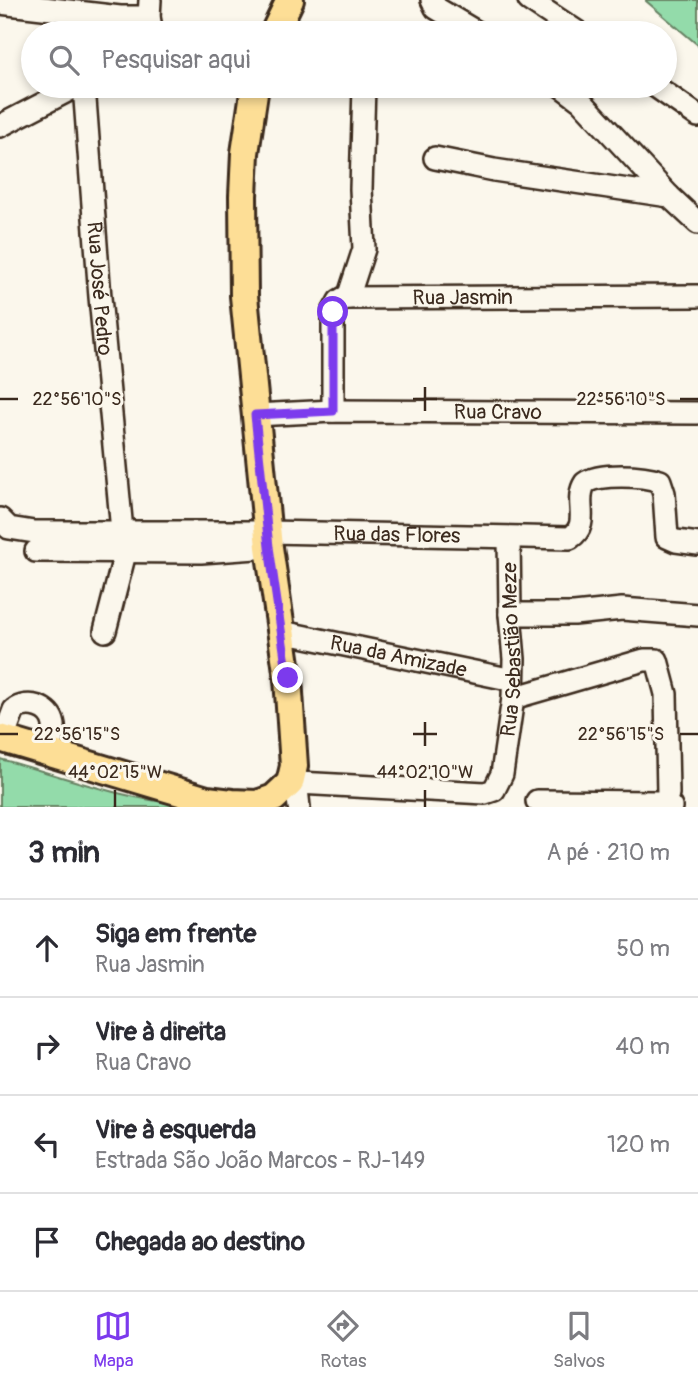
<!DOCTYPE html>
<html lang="pt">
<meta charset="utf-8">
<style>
:root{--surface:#fff;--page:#f2f2f3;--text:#2b2b33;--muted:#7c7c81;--line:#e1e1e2;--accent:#7c3aed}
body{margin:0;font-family:Pangolin,sans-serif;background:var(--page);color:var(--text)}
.stop{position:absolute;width:21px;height:21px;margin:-16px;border:5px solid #7c3aed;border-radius:50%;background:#fff}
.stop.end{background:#7c3aed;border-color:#fff;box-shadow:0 2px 7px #0008}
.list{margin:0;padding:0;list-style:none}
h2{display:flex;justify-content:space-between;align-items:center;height:91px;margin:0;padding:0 28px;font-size:30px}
h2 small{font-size:23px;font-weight:400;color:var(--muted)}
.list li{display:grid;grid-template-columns:46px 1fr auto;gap:21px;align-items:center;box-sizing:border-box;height:98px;padding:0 28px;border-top:2px solid var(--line)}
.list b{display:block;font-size:26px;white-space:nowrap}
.list p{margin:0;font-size:23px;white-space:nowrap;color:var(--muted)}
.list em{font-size:23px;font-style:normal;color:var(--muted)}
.icon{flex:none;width:38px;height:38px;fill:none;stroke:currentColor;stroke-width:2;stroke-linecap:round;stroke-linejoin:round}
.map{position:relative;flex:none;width:698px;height:807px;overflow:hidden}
.search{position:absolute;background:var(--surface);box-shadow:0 4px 10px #0003;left:21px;right:21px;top:21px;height:77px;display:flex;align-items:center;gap:18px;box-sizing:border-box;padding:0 24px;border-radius:38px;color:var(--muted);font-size:26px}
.sheet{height:483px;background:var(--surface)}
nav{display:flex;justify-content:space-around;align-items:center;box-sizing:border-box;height:98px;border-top:2px solid var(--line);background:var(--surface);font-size:19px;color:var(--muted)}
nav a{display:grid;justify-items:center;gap:4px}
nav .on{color:var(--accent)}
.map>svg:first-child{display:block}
</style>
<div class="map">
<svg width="698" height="807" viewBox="0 0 698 807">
<rect width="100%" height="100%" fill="#fbf7ec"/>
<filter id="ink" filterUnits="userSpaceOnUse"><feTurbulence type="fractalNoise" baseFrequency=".0143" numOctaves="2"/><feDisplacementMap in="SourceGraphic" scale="14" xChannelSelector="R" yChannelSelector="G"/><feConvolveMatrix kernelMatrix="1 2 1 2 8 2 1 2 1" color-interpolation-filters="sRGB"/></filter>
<g filter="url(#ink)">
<!-- green -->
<path fill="#93dbaa" stroke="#678264" stroke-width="2" d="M 646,0 L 698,0 L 698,45 L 646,1 Z
M 0,759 C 60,775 120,799 182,804 L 182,807 L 0,807 Z"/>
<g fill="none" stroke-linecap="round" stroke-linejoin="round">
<!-- minor casing -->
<g stroke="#3b2a1e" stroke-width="26">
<g id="minor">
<path d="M 150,0 L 149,17 L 152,33"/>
<path d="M 432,0 L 436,8 L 478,33"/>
<path d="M 529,0 L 579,33"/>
<path d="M 0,3 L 120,17 L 149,17"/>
<path id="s1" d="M 84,86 L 100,297 L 122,531"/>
<path d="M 561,86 L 581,101 L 669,196"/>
<path d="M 655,86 L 698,116"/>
<path d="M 0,126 L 77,86"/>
<path d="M 435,158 L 494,170 L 669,196 L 698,223"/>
<path d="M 348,298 L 364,249 L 361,189 L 364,86"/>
<path id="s2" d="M 333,411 L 333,312 L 339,301 L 344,298 L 698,296"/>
<path id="s3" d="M 255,415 L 333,411 L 698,413"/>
<path id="s4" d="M 0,519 L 9,528 L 34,532 L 268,532 L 570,538 C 592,524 573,501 585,483 C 599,473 643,475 660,481 L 664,493 L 667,537 L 676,541 L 698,544"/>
<path d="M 36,551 L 201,552 L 269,547"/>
<path d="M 510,614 L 574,614 L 622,609 L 698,615"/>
<path d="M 105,631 L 125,553"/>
<path id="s5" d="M 282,632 L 513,680"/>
<path d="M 513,698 L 644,660 L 657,660 L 666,694 L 668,794"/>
<path d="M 3,739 L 14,710 C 27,700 51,706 54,725 C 55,734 50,744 47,752"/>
<path d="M 295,771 L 299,807"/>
<path id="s6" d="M 298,783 L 485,793 L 494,790 L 502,774 L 513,698 L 514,659 L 510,614 L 509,538"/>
<path d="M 537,801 L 658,802 L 671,807"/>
</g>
</g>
<!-- major casing -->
<g stroke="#3b2a1e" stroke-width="32">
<path id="major" d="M 274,33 L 290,0
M 0,738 L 207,800 L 232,803 L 257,804 L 274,798 L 290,783 L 294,766 L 288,678 L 269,547 L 244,296 L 243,196 L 245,153 L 255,86"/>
</g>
<!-- minor -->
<use href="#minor" stroke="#fbf7ec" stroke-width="21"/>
<!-- major -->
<use href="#major" stroke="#fdde96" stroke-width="26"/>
</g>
</g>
<g fill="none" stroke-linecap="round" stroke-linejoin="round" filter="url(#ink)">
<!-- route -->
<path stroke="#7c3aed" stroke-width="9" d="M 288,678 L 269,547 L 255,415 L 333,411 L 333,312"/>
</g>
<!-- ticks -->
<path fill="none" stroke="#3b2a1e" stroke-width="2.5" d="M 425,387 L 425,411M 0,399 L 18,399M 413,399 L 437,399M 680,399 L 698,399M 425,722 L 425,746M 0,734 L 18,734M 413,734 L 437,734M 680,734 L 698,734M 115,790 L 115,807M 425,790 L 425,807"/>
<g text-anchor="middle" stroke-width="6" stroke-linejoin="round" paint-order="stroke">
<!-- street labels -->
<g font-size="21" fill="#3b2a1e" stroke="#fbf7ec">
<text dy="7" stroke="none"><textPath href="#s1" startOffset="203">Rua José Pedro</textPath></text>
<text dy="7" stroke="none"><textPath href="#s2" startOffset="236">Rua Jasmin</textPath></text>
<text dy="7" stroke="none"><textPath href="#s3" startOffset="243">Rua Cravo</textPath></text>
<text dy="7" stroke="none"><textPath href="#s4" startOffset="401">Rua das Flores</textPath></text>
<text dy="7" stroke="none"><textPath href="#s6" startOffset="340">Rua Sebastião Meze</textPath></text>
<text dy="7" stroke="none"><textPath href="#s5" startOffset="119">Rua da Amizade</textPath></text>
</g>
</g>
<g font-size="18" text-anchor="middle" fill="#3b2a1e" stroke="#fbf7ec" stroke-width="6" stroke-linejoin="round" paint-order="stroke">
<text x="77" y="405">22°56'10"S</text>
<text x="621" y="405">22°56'10"S</text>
<text x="77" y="740">22°56'15"S</text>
<text x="621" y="740">22°56'15"S</text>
<text x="115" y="778">44°02'15"W</text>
<text x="425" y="778">44°02'10"W</text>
</g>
</svg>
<div class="stop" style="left:333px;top:312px"></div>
<div class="stop end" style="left:288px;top:678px"></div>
<div class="search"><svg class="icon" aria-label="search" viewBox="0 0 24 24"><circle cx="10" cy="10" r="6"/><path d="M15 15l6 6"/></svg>Pesquisar aqui</div>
</div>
<section class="sheet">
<h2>3 min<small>A pé · 210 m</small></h2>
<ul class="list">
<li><svg class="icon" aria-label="ahead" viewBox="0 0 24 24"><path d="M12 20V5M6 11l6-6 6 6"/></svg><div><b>Siga em frente</b><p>Rua Jasmin</p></div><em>50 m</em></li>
<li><svg class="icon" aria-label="right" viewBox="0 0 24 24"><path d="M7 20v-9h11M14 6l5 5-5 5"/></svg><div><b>Vire à direita</b><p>Rua Cravo</p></div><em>40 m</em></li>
<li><svg class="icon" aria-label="left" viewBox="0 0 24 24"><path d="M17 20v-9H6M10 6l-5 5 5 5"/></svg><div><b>Vire à esquerda</b><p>Estrada São João Marcos - RJ-149</p></div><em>120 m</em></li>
<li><svg class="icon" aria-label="arrive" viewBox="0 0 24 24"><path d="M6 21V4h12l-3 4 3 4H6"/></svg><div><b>Chegada ao destino</b></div></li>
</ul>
</section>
<nav>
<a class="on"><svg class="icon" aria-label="map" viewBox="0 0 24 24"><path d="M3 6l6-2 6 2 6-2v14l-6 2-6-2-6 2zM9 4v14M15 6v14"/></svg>Mapa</a>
<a><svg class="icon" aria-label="directions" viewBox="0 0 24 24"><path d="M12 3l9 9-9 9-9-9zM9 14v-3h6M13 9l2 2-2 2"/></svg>Rotas</a>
<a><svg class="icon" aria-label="saved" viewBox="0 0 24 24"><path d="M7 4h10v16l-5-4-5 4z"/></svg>Salvos</a>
</nav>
